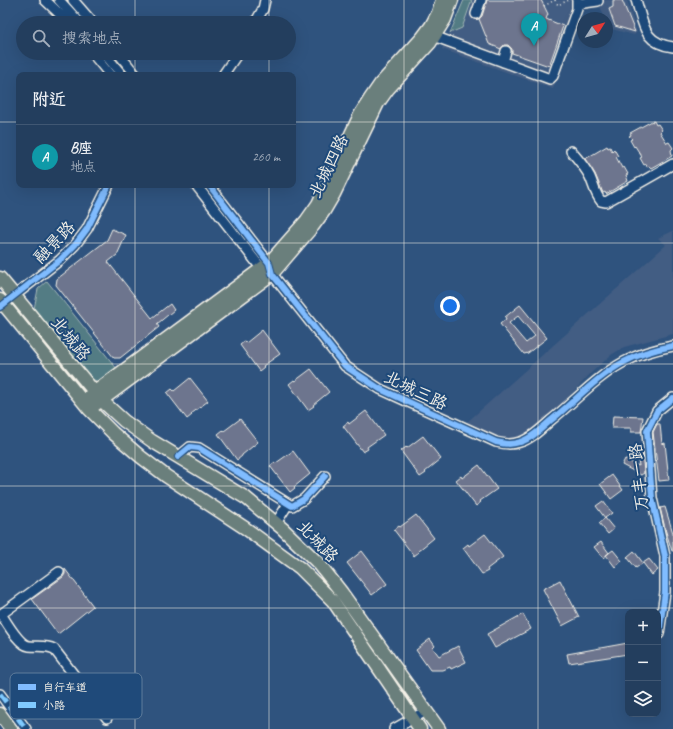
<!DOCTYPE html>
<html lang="zh">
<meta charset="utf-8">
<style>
:root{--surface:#233e5e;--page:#2f4967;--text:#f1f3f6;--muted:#a3aebc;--line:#405773;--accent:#ffd166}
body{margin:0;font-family:Caveat,"LXGW WenKai TC",sans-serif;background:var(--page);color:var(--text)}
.controls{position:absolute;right:12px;bottom:12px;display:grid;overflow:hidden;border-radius:8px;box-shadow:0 4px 16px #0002}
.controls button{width:36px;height:36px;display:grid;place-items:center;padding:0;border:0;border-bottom:1px solid var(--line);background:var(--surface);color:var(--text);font:20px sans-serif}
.compass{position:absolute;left:577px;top:12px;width:36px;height:36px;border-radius:50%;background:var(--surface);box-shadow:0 4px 16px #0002;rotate:53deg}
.you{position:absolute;left:450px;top:306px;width:14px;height:14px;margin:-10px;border:3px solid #fff;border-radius:50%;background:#1a73e8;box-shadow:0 0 0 6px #1a73e833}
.badge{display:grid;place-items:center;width:26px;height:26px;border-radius:50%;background:var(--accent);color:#fff;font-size:13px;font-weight:700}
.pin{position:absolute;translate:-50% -33px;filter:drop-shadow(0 1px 2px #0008)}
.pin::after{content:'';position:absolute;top:21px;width:14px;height:12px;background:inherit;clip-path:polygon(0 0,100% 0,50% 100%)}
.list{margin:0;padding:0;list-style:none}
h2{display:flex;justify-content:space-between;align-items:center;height:52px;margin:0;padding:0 16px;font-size:17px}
h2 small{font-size:13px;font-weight:400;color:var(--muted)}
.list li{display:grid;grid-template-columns:26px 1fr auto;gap:12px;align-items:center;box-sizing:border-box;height:64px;padding:0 16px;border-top:1px solid var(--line)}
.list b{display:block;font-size:15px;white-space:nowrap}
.list p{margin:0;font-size:13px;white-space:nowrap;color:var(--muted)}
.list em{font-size:13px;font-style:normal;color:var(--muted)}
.icon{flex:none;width:22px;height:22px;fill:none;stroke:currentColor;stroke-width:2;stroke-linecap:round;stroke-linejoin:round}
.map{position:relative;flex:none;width:673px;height:729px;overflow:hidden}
.search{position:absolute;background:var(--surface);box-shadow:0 4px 16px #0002;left:16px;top:16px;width:280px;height:44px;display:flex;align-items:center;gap:10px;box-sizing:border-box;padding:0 14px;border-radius:22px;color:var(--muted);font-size:15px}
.panel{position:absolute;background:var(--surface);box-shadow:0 4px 16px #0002;left:16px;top:72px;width:280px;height:116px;border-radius:8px}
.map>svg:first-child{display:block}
</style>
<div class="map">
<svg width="673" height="729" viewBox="0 0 673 729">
<rect width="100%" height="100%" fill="#2f537e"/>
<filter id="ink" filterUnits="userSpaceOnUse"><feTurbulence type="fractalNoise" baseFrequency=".025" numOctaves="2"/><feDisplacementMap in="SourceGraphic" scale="8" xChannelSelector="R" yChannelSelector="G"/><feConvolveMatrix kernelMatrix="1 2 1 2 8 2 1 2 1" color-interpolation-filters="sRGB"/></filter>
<g filter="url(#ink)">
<!-- built -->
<path fill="#425d83" d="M 464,0 L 627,0 L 637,32 L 634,35 L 608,28 L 607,18 L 605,18 L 599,4 L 582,7 L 578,13 L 553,89 L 442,49 L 455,22 Z
M 673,231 L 673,334 L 624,347 L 611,355 L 592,372 L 547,420 L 529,433 L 517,438 L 508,439 L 495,435 L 466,423 L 666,245 L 658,238 Z"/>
<!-- green -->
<path fill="#527c84" stroke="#a3b6b6" d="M 464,0 L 472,0 L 462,28 L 450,33 Z
M 47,281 L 117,369 L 101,382 L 90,379 L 34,309 L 38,289 Z"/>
<!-- building -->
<path fill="#6d758e" stroke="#f4f1e8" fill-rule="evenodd" d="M 487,0 L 541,0 L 548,14 L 546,19 L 563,26 L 549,66 L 512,53 L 512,49 L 508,45 L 504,45 L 501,49 L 489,44 L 479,19 L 482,16 Z
M 613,0 L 622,0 L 635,32 L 615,26 L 609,9 L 613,7 Z
M 652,121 L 652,122 L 654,121 L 656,125 L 658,124 L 662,130 L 660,132 L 667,143 L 669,142 L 673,148 L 671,150 L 672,156 L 651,168 L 649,166 L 647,167 L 646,164 L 644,165 L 640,158 L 642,157 L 635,146 L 634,147 L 630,140 L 632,139 L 629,136 L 631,135 L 630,133 Z
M 607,146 L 608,148 L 610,147 L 612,151 L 614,149 L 618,156 L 616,157 L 622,168 L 624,167 L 628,174 L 626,175 L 628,181 L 606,194 L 605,192 L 603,193 L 595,174 L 585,159 Z
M 112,229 L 126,235 L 117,255 L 108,262 L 152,318 L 170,304 L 174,310 L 157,324 L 159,327 L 120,358 L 114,358 L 56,285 L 57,279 L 107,240 Z
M 520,305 L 547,338 L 528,353 L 524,354 L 500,324 L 506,319 L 505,317 ZM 518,316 L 535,336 L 526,343 L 509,323 Z
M 262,330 L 280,354 L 263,366 L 264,367 L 259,371 L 240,345 L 245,341 L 246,343 Z
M 311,369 L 329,392 L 313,405 L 314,406 L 308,410 L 289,384 L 294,380 L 295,381 Z
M 190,378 L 208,401 L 191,414 L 192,415 L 187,419 L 167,393 L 172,389 L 174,391 Z
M 366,411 L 384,435 L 367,447 L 368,449 L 363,452 L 343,426 L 348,422 L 349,424 Z
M 613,416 L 643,417 L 641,432 L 631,432 L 631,428 L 612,428 Z
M 240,419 L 258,442 L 242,455 L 242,456 L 237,460 L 218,434 L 223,430 L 224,431 Z
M 657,424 L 660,424 L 662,444 L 665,443 L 669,480 L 659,481 L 653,432 Z
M 423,436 L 441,459 L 425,472 L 426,473 L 420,477 L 401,451 L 406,447 L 407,448 Z
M 293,451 L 310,474 L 294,487 L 295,488 L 290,492 L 270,466 L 275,462 L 276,463 Z
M 642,451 L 644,473 L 641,475 L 622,465 L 625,459 L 639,466 L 637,452 Z
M 479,465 L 497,489 L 480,501 L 481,502 L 476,506 L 456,480 L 461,476 L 462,478 Z
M 612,475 L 623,490 L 611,499 L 600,484 Z
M 603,501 L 612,513 L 605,518 L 596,506 Z
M 665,507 L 673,533 L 673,551 L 672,551 L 666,532 L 660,508 Z
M 416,515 L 434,538 L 418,551 L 419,552 L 414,556 L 394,530 L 399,526 L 400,527 Z
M 605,518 L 614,529 L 608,534 L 599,523 Z
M 485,534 L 503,557 L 487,569 L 488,571 L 482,574 L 463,548 L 468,544 L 469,546 Z
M 601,542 L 609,553 L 603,558 L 594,547 Z
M 613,550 L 622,561 L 615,567 L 606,555 Z
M 362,551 L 387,584 L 372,595 L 347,563 Z
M 634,551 L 643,563 L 636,568 L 627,557 Z
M 649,559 L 658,570 L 652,575 L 643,563 Z
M 65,569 L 93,606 L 58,634 L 32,599 L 63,577 L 65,574 Z
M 560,580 L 579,617 L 562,626 L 543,589 Z
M 523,614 L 531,629 L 495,648 L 487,634 Z
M 430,639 L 435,646 L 433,648 L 439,656 L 458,646 L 466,662 L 451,669 L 450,667 L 443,670 L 430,670 L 416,650 Z
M 628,643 L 628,654 L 569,663 L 567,654 Z"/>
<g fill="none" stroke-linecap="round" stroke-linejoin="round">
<!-- minor casing -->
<g stroke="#f4f1e8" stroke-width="12">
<path id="minor" d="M 45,0 L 69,23
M 59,0 L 80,23
M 73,0 L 93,23
M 636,0 C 644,25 643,43 673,47
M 577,4 L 598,1
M 476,14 L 481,0
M 255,23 L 263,9 L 265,0
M 428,34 L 550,79 L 553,76 L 577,9 L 577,0
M 92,53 L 110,75
M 104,53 L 122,75
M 118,53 L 136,75
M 503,62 L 506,51
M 223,75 L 238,53
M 571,151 C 578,159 585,167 590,177 C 594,186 595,194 601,201 L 606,202 L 673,164
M 196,185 L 261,268 L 265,271
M 209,185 L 269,263 L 272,274 L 345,366 L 380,389 L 496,442 C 505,444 511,445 520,442 C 531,439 541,429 550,421 C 574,402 596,377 624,362 C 639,354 656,349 673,346
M 0,307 L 60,260 L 75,245 L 87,229 L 109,185
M 178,457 L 190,447 L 199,448 L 292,506 L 304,499 L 325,476
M 276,523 L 288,504
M 1,614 C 7,623 19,645 29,646 C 38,647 46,645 54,649 L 107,718
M 0,615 L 59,572
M 659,634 L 665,592 L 665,556 L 652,498 L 647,431 L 657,411 L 673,398
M 0,694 L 26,729
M 394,729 L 426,711"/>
</g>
<!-- major casing -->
<g stroke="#f4f1e8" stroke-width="15">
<path id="major" d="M 0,278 L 101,400 L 124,421 L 152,441 L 246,498 L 283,529 L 320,565 L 342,593 L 439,729
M 0,300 L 89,409 L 113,433 L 141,457 L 166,476 L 245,528 L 300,568 L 333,601 L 420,729
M 88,397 L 269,263 L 306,221 L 318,204 L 360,115 L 370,99 L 381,83 L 422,38 L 431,26 L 438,13 L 442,0
M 95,405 L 272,274 L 313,226 L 324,211 L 334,194 L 378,103 L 388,89 L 430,43 L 445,19 L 452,0
M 0,714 L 11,729"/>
</g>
<!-- path -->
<path stroke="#f4f1e8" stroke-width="1.5" stroke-dasharray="1 3" stroke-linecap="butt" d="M 555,0 L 558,5 L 569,0
M 544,6 L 555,0"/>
<!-- minor -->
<use href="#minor" stroke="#1f4a7a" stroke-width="9"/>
<!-- major -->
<use href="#major" stroke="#6b7f7c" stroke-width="12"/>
<!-- quiet -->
<path stroke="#80caff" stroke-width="5" stroke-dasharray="10 5" stroke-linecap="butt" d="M 0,694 L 26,729"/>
<!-- cycleway casing -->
<g stroke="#1f4a7a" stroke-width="8">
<path id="cycleway" d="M 209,185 L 269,263 L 272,274 L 345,366 L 380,389 L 496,442 C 505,444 511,445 520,442 C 531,439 541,429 550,421 C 574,402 596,377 624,362 C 639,354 656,349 673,346
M 0,307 L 60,260 L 75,245 L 87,229 L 109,185
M 178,457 L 190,447 L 199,448 L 292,506 L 304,499 L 325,476
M 659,634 L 665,592 L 665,556 L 652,498 L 647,431 L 657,411 L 673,398"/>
</g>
<!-- cycleway -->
<use href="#cycleway" stroke="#80bcff" stroke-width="6"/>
</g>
</g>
<!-- grid -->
<path fill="none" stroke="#f4f1e8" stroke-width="1" stroke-opacity="0.55" d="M 135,0 L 135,23M 269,0 L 269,23M 404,0 L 404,729M 538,0 L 538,729M 135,53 L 135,75M 269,53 L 269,75M 0,122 L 19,122M 293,122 L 673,122M 135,185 L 135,729M 269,185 L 269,729M 0,243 L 673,243M 0,364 L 673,364M 0,486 L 673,486M 0,608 L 673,608"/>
<g text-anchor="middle" stroke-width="4" stroke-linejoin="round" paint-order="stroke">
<!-- street labels -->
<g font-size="17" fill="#f4f1e8" stroke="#1f4a7a">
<text transform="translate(328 166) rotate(-64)" y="6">北城四路</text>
<text transform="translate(54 242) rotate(-46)" y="6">融景路</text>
<text transform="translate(71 338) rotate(51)" y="6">北城路</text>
<text transform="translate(416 390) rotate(26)" y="6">北城三路</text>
<text transform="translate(638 477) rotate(-96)" y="6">万丰一路</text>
<text transform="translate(318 541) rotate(46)" y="6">北城路</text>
</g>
</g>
<!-- legend -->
<rect x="10" y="673" width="132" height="46" rx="6" fill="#1f4a7a" stroke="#5f7c9b" stroke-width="1"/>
<rect x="18" y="684" width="18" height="6" fill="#80bcff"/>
<rect x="18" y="702" width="18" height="6" fill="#80caff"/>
<g font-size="11" fill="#f4f1e8">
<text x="43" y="691">自行车道</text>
<text x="43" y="709">小路</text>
</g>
</svg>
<div class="controls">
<button>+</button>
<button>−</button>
<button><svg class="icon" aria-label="layers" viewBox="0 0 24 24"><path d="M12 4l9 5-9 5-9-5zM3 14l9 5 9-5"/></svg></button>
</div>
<svg class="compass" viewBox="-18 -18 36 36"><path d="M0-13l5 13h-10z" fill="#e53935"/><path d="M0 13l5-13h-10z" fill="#a3aebc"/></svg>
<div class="you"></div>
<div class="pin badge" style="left:534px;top:46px;background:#0f9aa8">A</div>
<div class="search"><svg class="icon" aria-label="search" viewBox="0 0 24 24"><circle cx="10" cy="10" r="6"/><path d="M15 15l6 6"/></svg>搜索地点</div>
<section class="panel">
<h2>附近<small></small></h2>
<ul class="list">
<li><span class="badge" style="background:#0f9aa8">A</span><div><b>B座</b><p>地点</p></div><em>260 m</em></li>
</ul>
</section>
</div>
